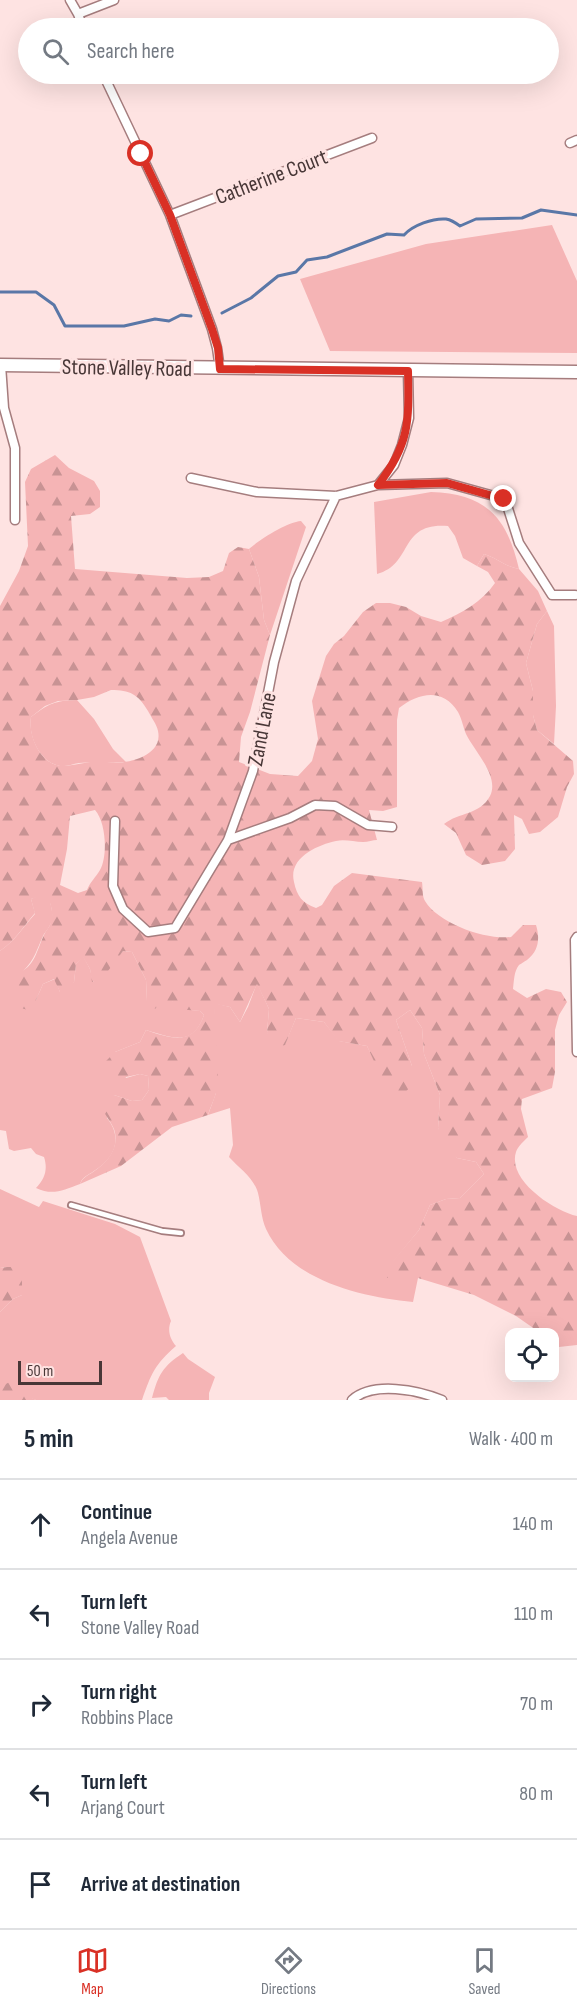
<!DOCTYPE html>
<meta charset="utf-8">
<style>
:root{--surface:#fff;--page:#f6f6f7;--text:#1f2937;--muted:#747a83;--line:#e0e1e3;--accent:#d93025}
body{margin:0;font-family:"Sofia Sans Condensed",sans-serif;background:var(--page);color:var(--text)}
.controls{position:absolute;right:18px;bottom:18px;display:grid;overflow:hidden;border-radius:12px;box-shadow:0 6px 24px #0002}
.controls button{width:54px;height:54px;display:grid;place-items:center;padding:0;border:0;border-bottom:2px solid var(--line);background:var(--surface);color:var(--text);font:30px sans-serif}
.scale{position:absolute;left:18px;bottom:15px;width:84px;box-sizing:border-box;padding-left:6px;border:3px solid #483737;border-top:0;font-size:16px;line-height:21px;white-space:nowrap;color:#483737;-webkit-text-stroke:4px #fee3e2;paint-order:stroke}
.stop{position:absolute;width:18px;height:18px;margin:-14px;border:4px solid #d93025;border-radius:50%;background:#fff}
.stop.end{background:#d93025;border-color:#fff;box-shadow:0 2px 6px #0008}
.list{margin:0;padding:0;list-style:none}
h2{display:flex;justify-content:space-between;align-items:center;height:78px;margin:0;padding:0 24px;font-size:26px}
h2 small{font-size:20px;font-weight:400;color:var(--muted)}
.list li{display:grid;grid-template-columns:39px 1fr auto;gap:18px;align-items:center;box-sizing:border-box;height:90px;padding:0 24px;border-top:2px solid var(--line)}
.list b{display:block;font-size:22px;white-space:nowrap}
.list p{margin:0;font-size:20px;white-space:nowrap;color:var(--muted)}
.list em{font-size:20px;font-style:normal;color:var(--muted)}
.icon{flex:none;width:33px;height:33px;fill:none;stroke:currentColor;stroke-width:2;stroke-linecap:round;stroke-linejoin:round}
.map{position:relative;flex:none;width:577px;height:1400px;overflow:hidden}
.search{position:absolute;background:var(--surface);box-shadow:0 6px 24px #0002;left:18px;right:18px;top:18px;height:66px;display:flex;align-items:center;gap:15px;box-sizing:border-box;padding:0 21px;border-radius:33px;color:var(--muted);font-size:22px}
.sheet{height:528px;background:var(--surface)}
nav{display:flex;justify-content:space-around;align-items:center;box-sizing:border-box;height:84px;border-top:2px solid var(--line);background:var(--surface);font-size:16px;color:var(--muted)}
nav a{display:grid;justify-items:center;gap:3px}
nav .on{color:var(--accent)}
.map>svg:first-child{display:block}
</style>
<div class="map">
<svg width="577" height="1400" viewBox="0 0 577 1400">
<defs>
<pattern id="forest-firs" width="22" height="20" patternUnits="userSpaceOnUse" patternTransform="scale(1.5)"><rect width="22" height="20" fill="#f5b4b5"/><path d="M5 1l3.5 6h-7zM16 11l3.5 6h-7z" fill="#c89394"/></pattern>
</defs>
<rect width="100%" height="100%" fill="#fee3e2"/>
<!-- green -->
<path fill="#f5b4b5" d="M 552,225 L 577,281 L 577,353 L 330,351 L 300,279 L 426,244 Z
M 431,492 C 486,494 507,517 519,569 C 506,567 497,558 484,554 L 477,566 L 463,558 L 455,536 L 448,526 C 398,522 414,564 377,574 L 374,502 Z
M 301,521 L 306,527 L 270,635 L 264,620 L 259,577 L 249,549 C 259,540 287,522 301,521 Z
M 547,611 L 554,626 L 556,706 L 554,744 L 537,730 L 533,715 L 533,691 L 526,663 L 537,624 Z
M 77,700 L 94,719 L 113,749 L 126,762 C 110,764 95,761 79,763 C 73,764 65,767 60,766 C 39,762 28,735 31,717 C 50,703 54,701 77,700 Z
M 38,896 L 50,902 C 52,909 53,915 52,921 C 50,926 47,930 44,934 C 37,948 35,960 23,971 L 36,1000 L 43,984 L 55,979 L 60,992 L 74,982 L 76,964 L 83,956 L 90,969 L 93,982 L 123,951 L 132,952 L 146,980 L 147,1001 L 172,1001 L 191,1010 L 200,1011 L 204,1015 C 193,1047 173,1038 146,1030 L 140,1042 L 115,1052 L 126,1078 L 140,1074 L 148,1076 L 149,1090 L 142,1100 L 132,1101 L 114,1095 L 107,1118 C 123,1138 115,1158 94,1171 C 87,1176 83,1176 80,1184 C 63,1190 53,1196 36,1188 C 45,1179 48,1169 44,1157 L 36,1154 L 31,1148 L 14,1151 L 9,1149 L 6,1131 L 0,1130 L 0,951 C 16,940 22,928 35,914 L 31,899 Z
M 257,983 L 269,1009 L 267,1033 L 285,1044 L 296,1018 L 324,1022 L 339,1041 L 367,1046 L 376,1064 L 412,1066 L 396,1020 L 410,1010 L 422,1028 L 424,1054 L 440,1095 L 438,1128 L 457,1158 L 476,1162 L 484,1174 L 460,1198 L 446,1199 L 430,1205 L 419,1230 L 388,1268 L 387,1278 L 418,1278 L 413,1302 C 362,1297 290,1281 266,1229 C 261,1218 261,1205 258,1193 C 254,1178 239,1168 229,1157 L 233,1145 L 230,1108 L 208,1115 L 216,1093 L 214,1003 L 230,1007 L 240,1022 L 248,1007 Z
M 0,1189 L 39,1207 L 43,1201 L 115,1224 L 140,1237 L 171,1321 C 167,1330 170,1339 176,1346 C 155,1364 151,1374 142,1400 L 36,1400 L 0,1387 L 0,1312 L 13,1299 L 22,1295 L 7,1267 L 0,1268 Z
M 183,1353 L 188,1359 L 215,1377 L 209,1393 L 209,1400 L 169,1400 L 166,1397 L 152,1398 C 158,1375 163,1366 183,1353 Z"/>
<!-- forest -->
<path fill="url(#forest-firs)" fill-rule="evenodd" d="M 55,455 L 69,468 L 94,481 L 100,491 L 100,507 L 90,514 L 71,516 L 75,569 L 187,578 L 209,577 L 223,571 L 229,553 L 238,547 L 249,549 L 259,577 L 264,620 L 270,635 L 250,712 L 241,737 L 239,762 L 270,774 L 298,776 L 312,761 L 318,739 L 312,701 L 326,656 L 334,644 L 344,636 L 363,612 L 376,603 L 390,603 L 406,607 L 421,616 L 441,622 C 462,613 482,602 495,583 L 488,572 L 477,566 L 484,554 C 497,558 506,567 519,569 L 538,591 L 547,611 L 537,624 L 526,663 L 533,691 L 533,715 L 537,730 L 573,761 L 574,774 L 567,787 L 558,817 L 540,832 L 529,834 L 522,819 L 514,815 L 515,849 L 505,861 L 482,865 L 466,855 L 456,833 L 444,824 C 459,812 480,815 490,796 C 500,776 474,751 466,734 C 463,727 462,719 458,712 C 443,688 420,692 399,708 L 397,720 L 397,807 L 383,811 L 369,810 L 377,840 C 373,840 368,842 363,842 C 354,842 345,839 336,841 C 317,845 288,858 294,882 C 297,896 302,903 316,908 L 322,905 L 334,886 L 352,873 L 422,882 C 423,889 422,896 425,901 C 439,924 486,940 511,937 L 523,925 L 536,925 C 540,938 539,951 527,960 C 527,960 519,965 519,965 C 514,971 514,981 513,989 L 527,998 L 546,989 L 561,992 L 567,1002 L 559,1015 L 555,1030 L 555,1072 L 552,1088 L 522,1099 L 521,1109 L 528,1137 C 524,1141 518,1146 516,1152 C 507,1180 554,1211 577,1216 L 577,1345 L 559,1347 L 555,1343 L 554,1332 L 539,1332 L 516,1316 L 474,1295 L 418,1278 L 387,1278 L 387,1268 L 419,1230 L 430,1205 L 446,1199 L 460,1198 L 484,1174 L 476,1162 L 457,1158 L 444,1147 L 438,1128 L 440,1095 L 424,1054 L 422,1028 L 410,1010 L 396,1020 L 412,1066 L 411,1086 L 401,1097 L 390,1096 L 367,1046 L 338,1041 L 324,1022 L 296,1018 L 285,1045 L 272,1051 L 267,1033 L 269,1009 L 257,984 L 240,1022 L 230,1007 L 215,1004 C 214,1030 221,1069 216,1093 C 214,1100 210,1108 208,1115 L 172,1127 L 121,1166 L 80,1184 C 83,1177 87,1176 93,1172 C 108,1162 120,1147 114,1129 C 111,1122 105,1115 102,1108 L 106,1098 L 114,1095 L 132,1101 L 142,1100 L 149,1090 L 148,1076 L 140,1074 L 117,1079 L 108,1072 L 106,1061 L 115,1052 L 140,1042 L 146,1030 C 172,1039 193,1046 204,1015 L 200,1011 L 177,1009 L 172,1001 L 162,1001 L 155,1009 L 150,1007 L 147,1001 L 146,980 L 132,952 L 123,951 L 102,979 L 92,982 L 90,969 L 83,957 L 76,964 L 74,982 L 67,995 L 60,992 L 54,979 L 43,984 L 36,1000 L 28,1010 L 21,1008 L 16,980 L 17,973 C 35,968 37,949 44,935 C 46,930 50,927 51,922 C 53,916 52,909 50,903 L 38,897 L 31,899 L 35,913 C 22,928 16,940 0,951 L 0,606 L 19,571 L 28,546 L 25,482 L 31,469 ZM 111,690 C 130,690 138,694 148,711 C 151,717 157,725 158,731 C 163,754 133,762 116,763 C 110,763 104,761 98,761 C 86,762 73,766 62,766 C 40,765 28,735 31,717 L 45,706 L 58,701 L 77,700 L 94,697 ZM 95,810 C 106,822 108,856 100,870 C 96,877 90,882 87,890 L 78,893 L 60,885 L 67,849 L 70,816 Z
M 7,1267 L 17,1267 L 22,1282 L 22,1295 L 13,1299 L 0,1312 L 0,1268 Z
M 17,1378 L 26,1382 L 28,1396 L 36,1400 L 0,1400 L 0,1387 Z"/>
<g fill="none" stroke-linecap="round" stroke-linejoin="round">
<!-- stream -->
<path stroke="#5a77a7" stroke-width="3" d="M 0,292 L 36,292 L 54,305 L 65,326 L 124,326 L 155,319 L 169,321 L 181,315 L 191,316
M 222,313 L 251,298 L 278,276 L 296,272 L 307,260 L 327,257 L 387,234 L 404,235 C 413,225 433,218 446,219 C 452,220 456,223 460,226 L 476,219 L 522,218 L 541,210 L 577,215"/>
<!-- lane casing -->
<g stroke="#a57d7e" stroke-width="8">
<path id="lane" d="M 71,1205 L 162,1231 L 181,1233"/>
</g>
<!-- street casing -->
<g stroke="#a57d7e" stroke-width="11">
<path id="street" d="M 70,0 L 78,14 L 83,28
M 78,14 L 114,0
M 103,74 L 170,215 L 212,329 L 217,348 L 220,369
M 570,143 L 577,140
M 170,215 L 372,138
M 1,365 L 4,408 L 15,448 L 15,520
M 191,478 L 257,492 L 336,496 L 378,485 L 394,465 L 402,445 L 409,418 L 408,371
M 378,485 L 447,483 L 505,499 L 519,543 L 552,595 L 575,595
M 115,821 L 113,886 L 123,909 L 148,932 L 175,928 L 228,840 L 253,771 L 274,662 L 296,581 L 336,496
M 228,840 L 290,818 L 315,805 L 335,806 L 368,825 L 392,827
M 577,937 L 575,940 L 577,1052
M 352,1400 C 373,1381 418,1390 442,1400"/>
</g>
<!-- secondary casing -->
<g stroke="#a57d7e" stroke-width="15">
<path id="secondary" d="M 0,365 L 577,372"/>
</g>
<!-- lane -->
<use href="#lane" stroke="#fff" stroke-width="4.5"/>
<!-- street -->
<use href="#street" stroke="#fff" stroke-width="8"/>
<!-- secondary -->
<use href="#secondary" stroke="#fff" stroke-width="12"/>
</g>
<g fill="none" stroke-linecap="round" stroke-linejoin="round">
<!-- route -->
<path stroke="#d93025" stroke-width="8" d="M 141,154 L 170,215 L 212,329 L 218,348 L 220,369 L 408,371 C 409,421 410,444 378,485 L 447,483 L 504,499"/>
</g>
<g text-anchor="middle" stroke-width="6" stroke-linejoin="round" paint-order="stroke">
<!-- street labels -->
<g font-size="22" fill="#483737" stroke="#fee3e2">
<text transform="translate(271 176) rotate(-21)" y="8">Catherine Court</text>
<text transform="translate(127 367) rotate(1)" y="8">Stone Valley Road</text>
<text transform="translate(261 729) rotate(-79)" y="8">Zand Lane</text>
</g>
</g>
</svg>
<div class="controls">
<button><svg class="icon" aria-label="locate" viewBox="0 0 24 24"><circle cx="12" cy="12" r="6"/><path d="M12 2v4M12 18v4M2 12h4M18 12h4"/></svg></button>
</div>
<div class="scale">50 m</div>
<div class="stop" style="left:141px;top:154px"></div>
<div class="stop end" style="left:504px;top:499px"></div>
<div class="search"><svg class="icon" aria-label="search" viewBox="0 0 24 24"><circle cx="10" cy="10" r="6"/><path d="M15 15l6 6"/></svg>Search here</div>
</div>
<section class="sheet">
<h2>5 min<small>Walk · 400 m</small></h2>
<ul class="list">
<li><svg class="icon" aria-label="ahead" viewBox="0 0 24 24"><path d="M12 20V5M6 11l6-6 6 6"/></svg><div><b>Continue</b><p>Angela Avenue</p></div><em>140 m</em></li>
<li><svg class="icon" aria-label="left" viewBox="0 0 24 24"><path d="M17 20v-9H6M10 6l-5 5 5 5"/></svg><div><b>Turn left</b><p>Stone Valley Road</p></div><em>110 m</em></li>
<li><svg class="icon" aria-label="right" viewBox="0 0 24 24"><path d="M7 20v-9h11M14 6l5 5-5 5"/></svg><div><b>Turn right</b><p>Robbins Place</p></div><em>70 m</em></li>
<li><svg class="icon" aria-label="left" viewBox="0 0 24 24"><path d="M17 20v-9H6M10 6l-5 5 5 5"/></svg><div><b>Turn left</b><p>Arjang Court</p></div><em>80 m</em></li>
<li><svg class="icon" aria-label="arrive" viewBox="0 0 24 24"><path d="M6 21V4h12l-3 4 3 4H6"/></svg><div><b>Arrive at destination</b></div></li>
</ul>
</section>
<nav>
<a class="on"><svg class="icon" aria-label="map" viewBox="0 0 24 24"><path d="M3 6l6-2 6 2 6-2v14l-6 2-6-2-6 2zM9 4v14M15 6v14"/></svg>Map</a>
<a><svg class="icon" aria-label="directions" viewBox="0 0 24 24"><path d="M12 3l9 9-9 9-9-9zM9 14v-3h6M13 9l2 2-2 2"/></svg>Directions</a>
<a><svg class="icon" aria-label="saved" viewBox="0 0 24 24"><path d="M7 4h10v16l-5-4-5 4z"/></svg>Saved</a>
</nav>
